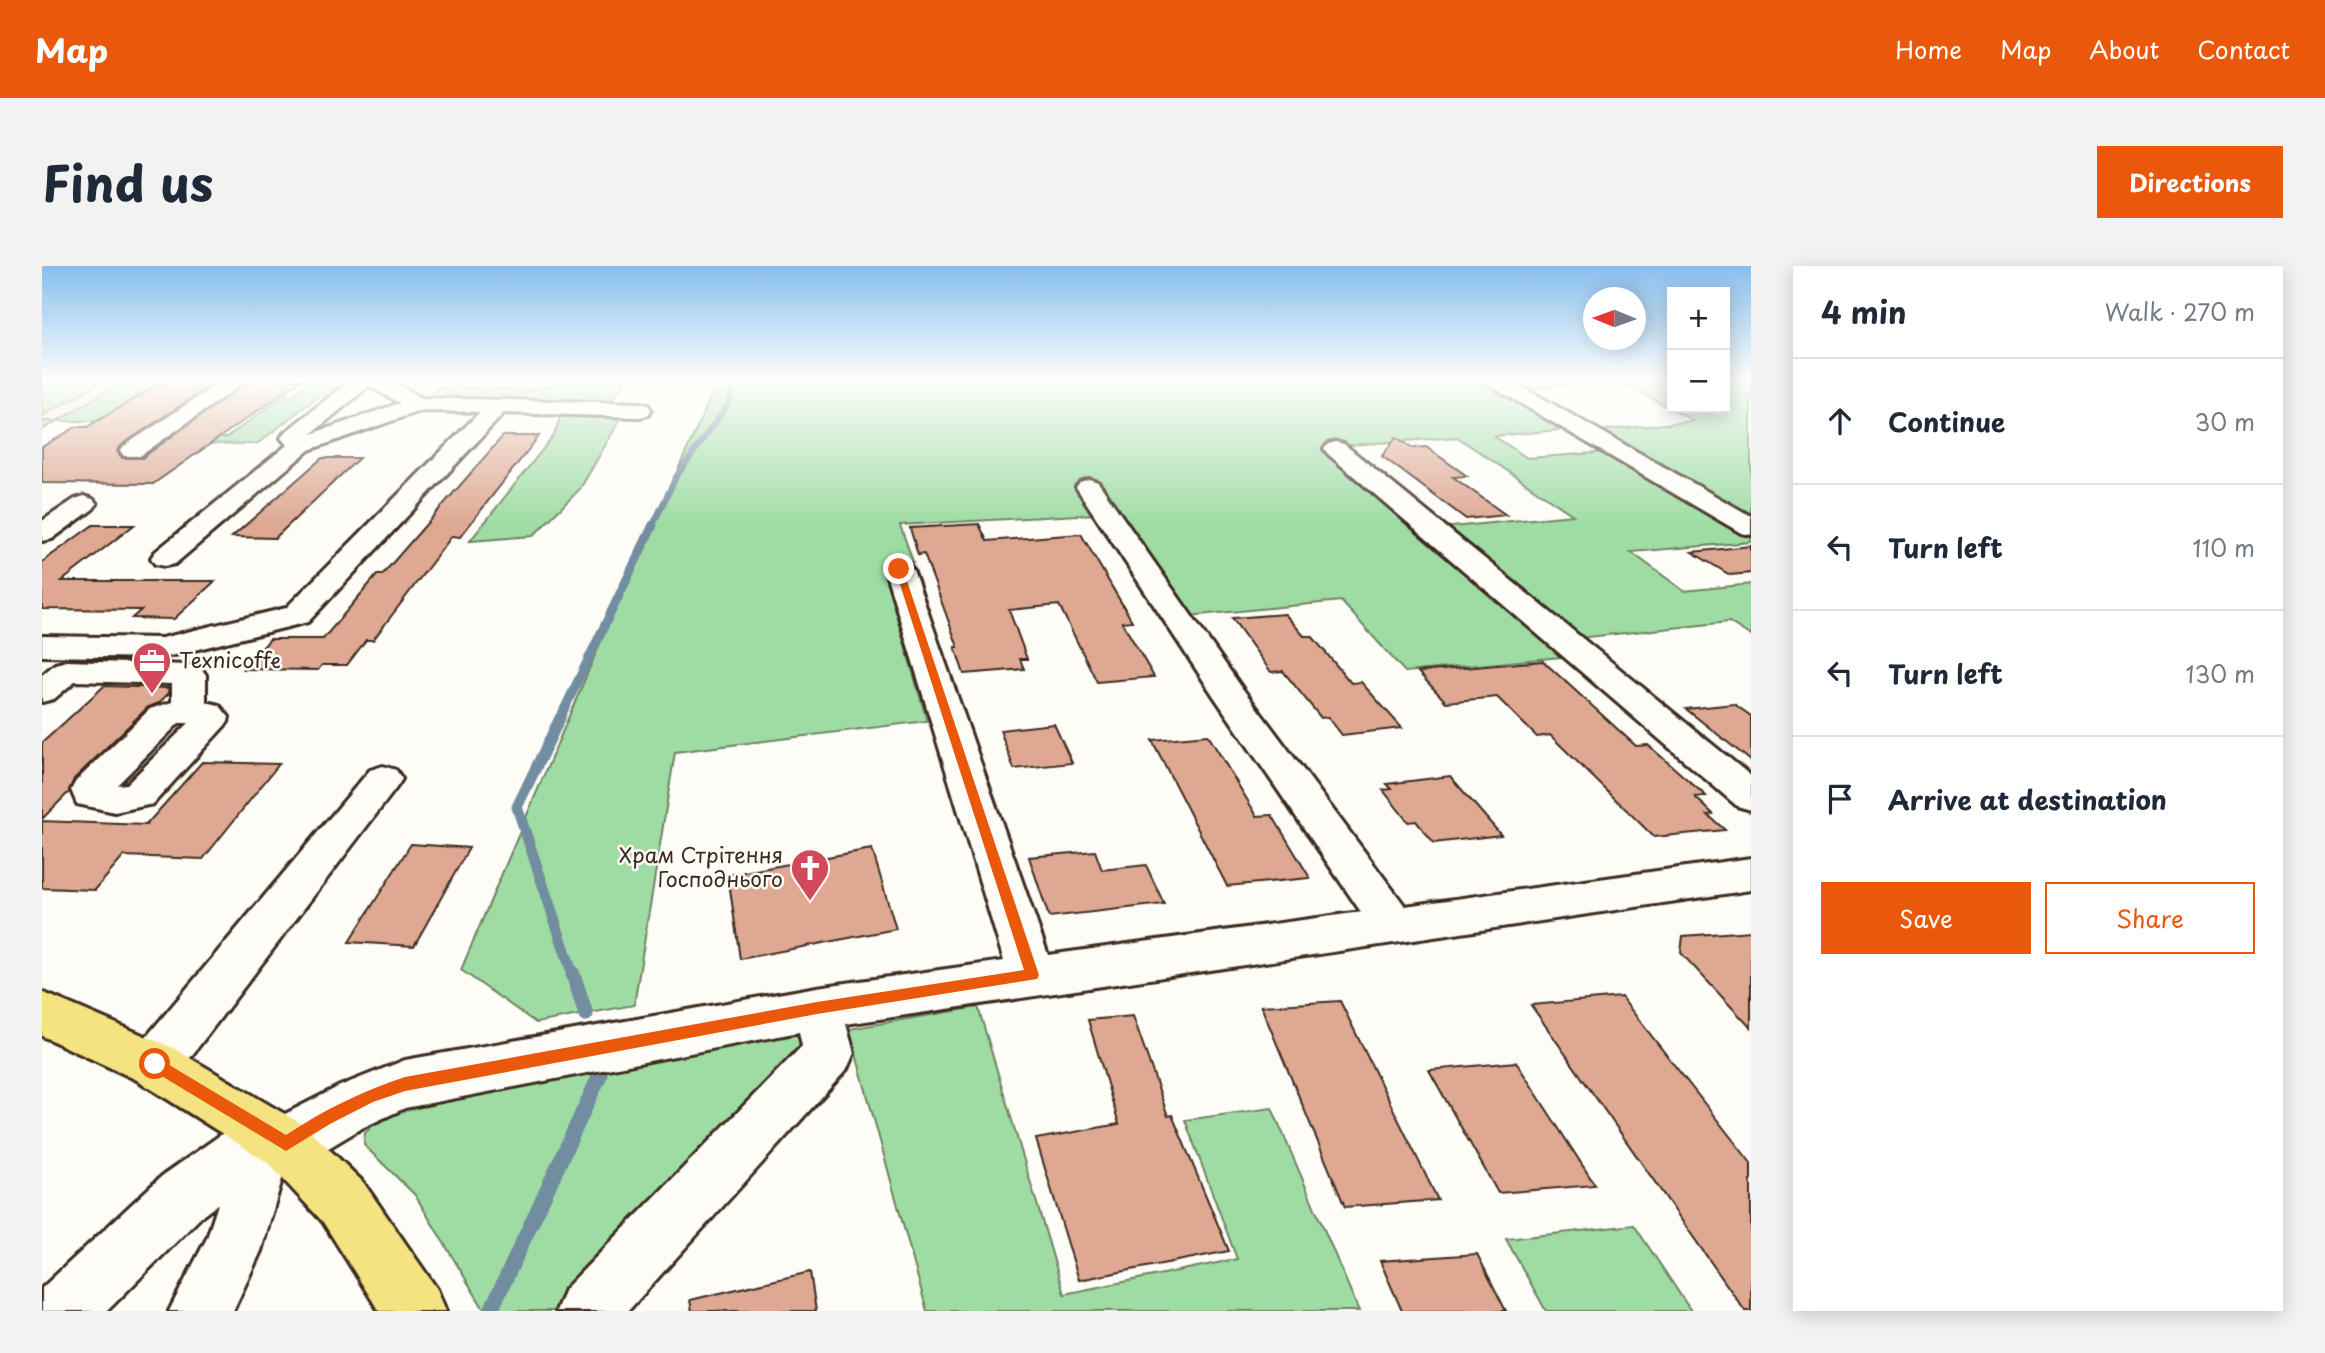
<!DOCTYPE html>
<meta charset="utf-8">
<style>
:root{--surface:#fff;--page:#f2f2f3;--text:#1f2937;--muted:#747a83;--line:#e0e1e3;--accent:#ea580c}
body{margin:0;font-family:"Playpen Sans",sans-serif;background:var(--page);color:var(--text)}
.controls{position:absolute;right:21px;top:21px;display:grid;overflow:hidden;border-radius:0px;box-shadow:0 4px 18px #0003}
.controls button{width:63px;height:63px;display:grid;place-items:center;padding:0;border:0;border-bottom:2px solid var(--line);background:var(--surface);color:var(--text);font:35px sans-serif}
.compass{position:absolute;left:1541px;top:21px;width:63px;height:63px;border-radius:50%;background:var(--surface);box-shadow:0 4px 18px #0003;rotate:271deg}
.stop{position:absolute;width:21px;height:21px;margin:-16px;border:5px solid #ea580c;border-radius:50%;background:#fff}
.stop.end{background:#ea580c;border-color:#fff;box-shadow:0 2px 7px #0008}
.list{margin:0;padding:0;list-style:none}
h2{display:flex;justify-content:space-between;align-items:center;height:91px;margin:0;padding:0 28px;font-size:30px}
h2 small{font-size:23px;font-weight:400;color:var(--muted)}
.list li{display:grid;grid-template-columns:46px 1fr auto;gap:21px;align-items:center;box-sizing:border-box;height:126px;padding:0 28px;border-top:2px solid var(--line)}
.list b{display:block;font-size:26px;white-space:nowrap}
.list em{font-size:23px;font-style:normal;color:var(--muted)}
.actions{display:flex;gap:14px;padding:21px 28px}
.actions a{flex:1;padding:16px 0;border:2px solid var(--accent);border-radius:0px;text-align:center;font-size:24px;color:var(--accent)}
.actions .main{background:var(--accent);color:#fff}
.icon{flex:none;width:38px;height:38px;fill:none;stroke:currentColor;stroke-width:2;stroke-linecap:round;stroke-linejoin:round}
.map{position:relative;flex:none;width:1709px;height:1045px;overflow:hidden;border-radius:0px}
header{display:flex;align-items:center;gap:42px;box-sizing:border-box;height:98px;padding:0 35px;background:var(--accent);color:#fff}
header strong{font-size:33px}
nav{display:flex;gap:38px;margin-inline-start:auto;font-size:24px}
.intro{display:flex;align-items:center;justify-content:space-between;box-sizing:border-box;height:168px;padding:0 42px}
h1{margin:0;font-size:49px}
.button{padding:18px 32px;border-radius:0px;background:var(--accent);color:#fff;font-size:24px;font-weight:700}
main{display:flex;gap:42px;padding:0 42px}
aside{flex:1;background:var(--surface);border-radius:0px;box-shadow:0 4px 18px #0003}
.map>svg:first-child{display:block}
</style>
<header>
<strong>Map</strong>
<nav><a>Home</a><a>Map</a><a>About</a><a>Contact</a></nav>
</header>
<div class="intro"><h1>Find us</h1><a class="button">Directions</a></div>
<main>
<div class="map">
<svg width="1709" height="1045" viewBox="0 0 1709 1045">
<rect width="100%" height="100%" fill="#fdfcf7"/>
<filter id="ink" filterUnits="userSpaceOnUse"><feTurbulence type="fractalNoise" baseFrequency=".0143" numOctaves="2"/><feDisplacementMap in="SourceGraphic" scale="14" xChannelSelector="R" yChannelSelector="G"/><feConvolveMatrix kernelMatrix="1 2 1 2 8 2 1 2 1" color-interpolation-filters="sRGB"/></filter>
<g filter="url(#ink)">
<!-- built -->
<path fill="#f4e3d9" d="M 0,113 L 85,113 L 15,155 L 0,155 Z"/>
<!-- green -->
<path fill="#9fdca4" stroke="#6d8361" stroke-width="2" d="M 49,113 L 64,113 L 0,150 L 0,117 L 43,117 Z
M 85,113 L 122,113 L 56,155 L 15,155 L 0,164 L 0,155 L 15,155 Z
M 271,113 L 292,113 L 305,121 L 290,129 L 278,129 L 215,178 L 115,177 L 123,172 L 184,172 L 243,129 L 249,129 Z
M 519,113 L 586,113 L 565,139 L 404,136 L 388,129 L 396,121 L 493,124 L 497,120 L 512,120 Z
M 677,113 L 1442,113 L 1528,163 L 1452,170 L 1485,192 L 1567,186 L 1709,270 L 1709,276 L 1589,286 L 1642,325 L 1709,318 L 1709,370 L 1687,356 L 1536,372 L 1399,262 L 1531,249 L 1415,171 L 1282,181 L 1517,379 L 1519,391 L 1363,406 L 1299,335 L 1147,350 L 1056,216 L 1033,218 L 1053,248 L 858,259 L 871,296 L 840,300 L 885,455 L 633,486 L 592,739 L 494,757 L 419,704 L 565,361 Z
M 1461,113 L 1630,113 L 1630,142 L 1683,142 L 1683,113 L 1709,113 L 1709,252 L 1555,165 L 1652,155 L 1575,114 L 1480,123 Z
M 582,147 L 538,223 L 491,270 L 428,275 L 512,169 L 519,149 Z
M 936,741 L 1022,1028 L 1195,993 L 1143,854 L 1230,842 L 1317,1045 L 885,1045 L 807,763 Z
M 765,759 L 764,790 L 531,1045 L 443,1045 L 373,929 L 322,879 L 323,867 L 333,857 L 367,838 Z
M 1592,959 L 1649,1045 L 1504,1045 L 1464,973 Z"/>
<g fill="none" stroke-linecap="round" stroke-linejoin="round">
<!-- stream-far3 -->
<path stroke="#728ca0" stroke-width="6" d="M 610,261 L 634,211 L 687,137 L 693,113"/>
<!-- stream-far2 -->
<path stroke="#728ca0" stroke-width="9" d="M 517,454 L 611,259"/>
<!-- stream-far1 -->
<path stroke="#728ca0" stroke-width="11" d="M 518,452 L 475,541 L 531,709"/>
<!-- stream -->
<path stroke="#728ca0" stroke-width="15" d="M 531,708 L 544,748
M 450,1042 L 558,809"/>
</g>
<!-- building -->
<path fill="#dea893" stroke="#3b2a1e" stroke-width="2" d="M 126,113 L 178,113 L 81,178 L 75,185 L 80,192 L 100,192 L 209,113 L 261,113 L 111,218 L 0,217 L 0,181 L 34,161 L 45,161 Z
M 461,170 L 497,170 L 418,271 L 410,270 L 331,374 L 324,374 L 305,399 L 280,399 L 276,404 L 201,403 L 228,373 L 281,373 L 335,309 L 340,309 Z
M 1354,171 L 1371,182 L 1384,181 L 1425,210 L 1411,211 L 1464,249 L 1424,253 L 1340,190 Z
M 280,192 L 317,192 L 233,272 L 190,271 Z
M 937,258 L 945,275 L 1039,268 L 1090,355 L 1080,356 L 1112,411 L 1055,416 L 1017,339 L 967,344 L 985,393 L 978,393 L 982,403 L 922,408 L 913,381 L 916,381 L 882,288 L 876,289 L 868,262 Z
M 51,259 L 92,259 L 20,315 L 173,315 L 132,353 L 90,352 L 99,344 L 0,343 L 0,296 Z
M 1709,280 L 1709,307 L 1688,309 L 1650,286 Z
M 1243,348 L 1262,370 L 1270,370 L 1309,417 L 1319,416 L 1360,462 L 1300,469 L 1286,451 L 1279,452 L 1241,405 L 1229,406 L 1190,352 Z
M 1501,395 L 1594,480 L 1606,479 L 1664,530 L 1653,531 L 1671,548 L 1666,549 L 1683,564 L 1612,571 L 1508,469 L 1495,471 L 1455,431 L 1404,436 L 1376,406 Z
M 62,420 L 127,422 L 127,427 L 117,437 L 106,441 L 32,513 L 27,526 L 0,553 L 0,477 Z
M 1692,438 L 1709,450 L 1709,495 L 1644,443 Z
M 1012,458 L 1030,497 L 972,503 L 958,464 Z
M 1166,469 L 1215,550 L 1230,549 L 1268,612 L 1185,620 L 1110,474 Z
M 160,496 L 237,498 L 161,593 L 82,590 L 53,624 L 0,622 L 0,555 L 104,559 Z
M 1408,510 L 1459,569 L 1392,577 L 1374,555 L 1366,556 L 1341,524 L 1350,523 L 1345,518 Z
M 369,578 L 427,582 L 372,680 L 307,676 Z
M 830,583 L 854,663 L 698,693 L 686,609 Z
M 1053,585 L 1060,604 L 1104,599 L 1122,638 L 1007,651 L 987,591 Z
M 1709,665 L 1709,762 L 1639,687 L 1641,670 Z
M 1579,731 L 1709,897 L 1709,1045 L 1703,1045 L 1489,739 Z
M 1298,735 L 1396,934 L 1303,941 L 1219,740 Z
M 1091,750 L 1126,850 L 1130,849 L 1187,985 L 1037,1014 L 994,873 L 1077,858 L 1046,754 Z
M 1474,796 L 1553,919 L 1456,927 L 1387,804 Z
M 1435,988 L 1464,1045 L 1360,1045 L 1338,995 Z
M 768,1006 L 774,1045 L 650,1045 L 648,1034 Z"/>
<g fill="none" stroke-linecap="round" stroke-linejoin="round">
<!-- minor casing -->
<g stroke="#3b2a1e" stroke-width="6">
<path id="minor" d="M 183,113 L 207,113 L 98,190 L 82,190 L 78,185 L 82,180 Z
M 310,113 L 345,113 L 380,132 L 598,137 L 606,139 L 609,144 L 606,149 L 598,151 L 462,147 L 266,356 L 120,392 L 0,390 L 0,370 L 120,372 L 244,342 L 438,146 L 378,145 L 267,184 L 133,298 L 123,300 L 113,298 L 109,292 L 113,286 L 245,179 L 239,172 L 242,167 ZM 327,120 L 358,137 L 269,168 Z
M 1441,113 L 1466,113 L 1709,250 L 1709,269 L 1699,267 L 1444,117 Z
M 1294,176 L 1302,178 L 1709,510 L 1709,544 L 1695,540 L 1286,188 L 1282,183 L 1286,178 Z
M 1047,213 L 1056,216 L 1200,422 L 1363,640 L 1709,592 L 1709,624 L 804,758 L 812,787 L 805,803 L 586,1045 L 514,1045 L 523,1023 L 760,780 L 757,766 L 363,842 L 320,862 L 263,896 L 243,903 L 219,985 L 191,1045 L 127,1045 L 165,972 L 176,938 L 160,950 L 65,1045 L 0,1045 L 0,1022 L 120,910 L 207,849 L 226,841 L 243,848 L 298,820 L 363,794 L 775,721 L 962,695 L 843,304 L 847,298 L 857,295 L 867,298 L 871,304 L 1006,689 L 1319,646 L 1171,429 L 1034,221 L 1038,216 Z
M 42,230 L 51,233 L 55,238 L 51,243 L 10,273 L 0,275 L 0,255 L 33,233 Z
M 25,395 L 147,399 L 159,402 L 164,409 L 164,436 L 177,439 L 187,451 L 186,456 L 111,538 L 73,546 L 35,538 L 29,524 L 34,515 L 108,443 L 130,436 L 130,418 L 33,415 L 12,433 L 0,436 L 0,409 L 13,398 ZM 137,457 L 147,457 L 85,518 L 75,519 Z
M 341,500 L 354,504 L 360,513 L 354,522 L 131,814 L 113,821 L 95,814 L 88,798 L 95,782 L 328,504 Z"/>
</g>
<!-- major casing -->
<g stroke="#3b2a1e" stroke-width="6">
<path id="major" d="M 0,726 L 131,782 L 263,860 L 321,916 L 395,1023 L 404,1045 L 337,1045 L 281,956 L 225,896 L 95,814 L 0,770 Z"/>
</g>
<!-- minor -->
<use href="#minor" fill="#fdfcf7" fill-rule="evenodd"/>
<!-- major -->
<use href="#major" fill="#f5e382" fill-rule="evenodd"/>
</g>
</g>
<!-- sky -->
<linearGradient id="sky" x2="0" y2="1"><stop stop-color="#87beee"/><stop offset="0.44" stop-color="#fefefb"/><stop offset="1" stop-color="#fefefb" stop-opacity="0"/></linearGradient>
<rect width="1709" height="259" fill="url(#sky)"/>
<!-- route -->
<path fill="#ea580c" d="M 857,301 L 861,303 L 997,709 L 995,713 L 775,748 L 363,825 L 331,836 L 288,858 L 244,885 L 108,803 L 106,798 L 108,794 L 119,794 L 244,869 C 282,844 320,825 363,811 L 775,736 L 982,704 L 853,303 Z"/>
<!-- icons -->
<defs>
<g id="office-pin" transform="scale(2.0125)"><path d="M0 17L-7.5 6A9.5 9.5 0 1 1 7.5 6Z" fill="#d1495b" stroke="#fdfcf7"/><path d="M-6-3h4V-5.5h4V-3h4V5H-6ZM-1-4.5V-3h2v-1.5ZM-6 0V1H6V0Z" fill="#fff"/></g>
<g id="church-pin" transform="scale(2.0125)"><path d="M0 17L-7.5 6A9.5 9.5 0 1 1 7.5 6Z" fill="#d1495b" stroke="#fdfcf7"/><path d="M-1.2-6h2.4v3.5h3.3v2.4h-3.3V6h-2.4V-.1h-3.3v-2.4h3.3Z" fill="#fff"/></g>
</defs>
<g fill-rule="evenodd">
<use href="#office-pin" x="110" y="395"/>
<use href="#church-pin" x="768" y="602"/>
</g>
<g text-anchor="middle" stroke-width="5" stroke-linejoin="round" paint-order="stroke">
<!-- poi labels -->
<g font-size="21" fill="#3b2a1e" stroke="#fdfcf7" text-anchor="start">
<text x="137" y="402">Texnicoffe</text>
<text x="741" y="597" text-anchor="end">Храм Стрітення<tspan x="741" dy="24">Господнього</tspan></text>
</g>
</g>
</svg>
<div class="controls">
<button>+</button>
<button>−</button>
</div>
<svg class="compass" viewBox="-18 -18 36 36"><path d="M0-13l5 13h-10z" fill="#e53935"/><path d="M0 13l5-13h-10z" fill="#747a83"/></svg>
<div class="stop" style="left:113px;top:798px"></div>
<div class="stop end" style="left:857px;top:303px"></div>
</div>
<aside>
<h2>4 min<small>Walk · 270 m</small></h2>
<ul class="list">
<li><svg class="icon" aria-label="ahead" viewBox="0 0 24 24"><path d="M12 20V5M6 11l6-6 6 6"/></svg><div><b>Continue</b></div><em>30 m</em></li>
<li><svg class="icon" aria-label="left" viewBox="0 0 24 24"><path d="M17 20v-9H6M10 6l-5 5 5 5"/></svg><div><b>Turn left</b></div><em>110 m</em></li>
<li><svg class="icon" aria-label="left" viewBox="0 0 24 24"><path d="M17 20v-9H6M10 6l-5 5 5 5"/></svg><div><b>Turn left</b></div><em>130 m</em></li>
<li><svg class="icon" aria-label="arrive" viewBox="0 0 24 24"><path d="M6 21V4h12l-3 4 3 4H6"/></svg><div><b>Arrive at destination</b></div></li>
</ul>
<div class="actions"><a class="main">Save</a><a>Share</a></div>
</aside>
</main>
